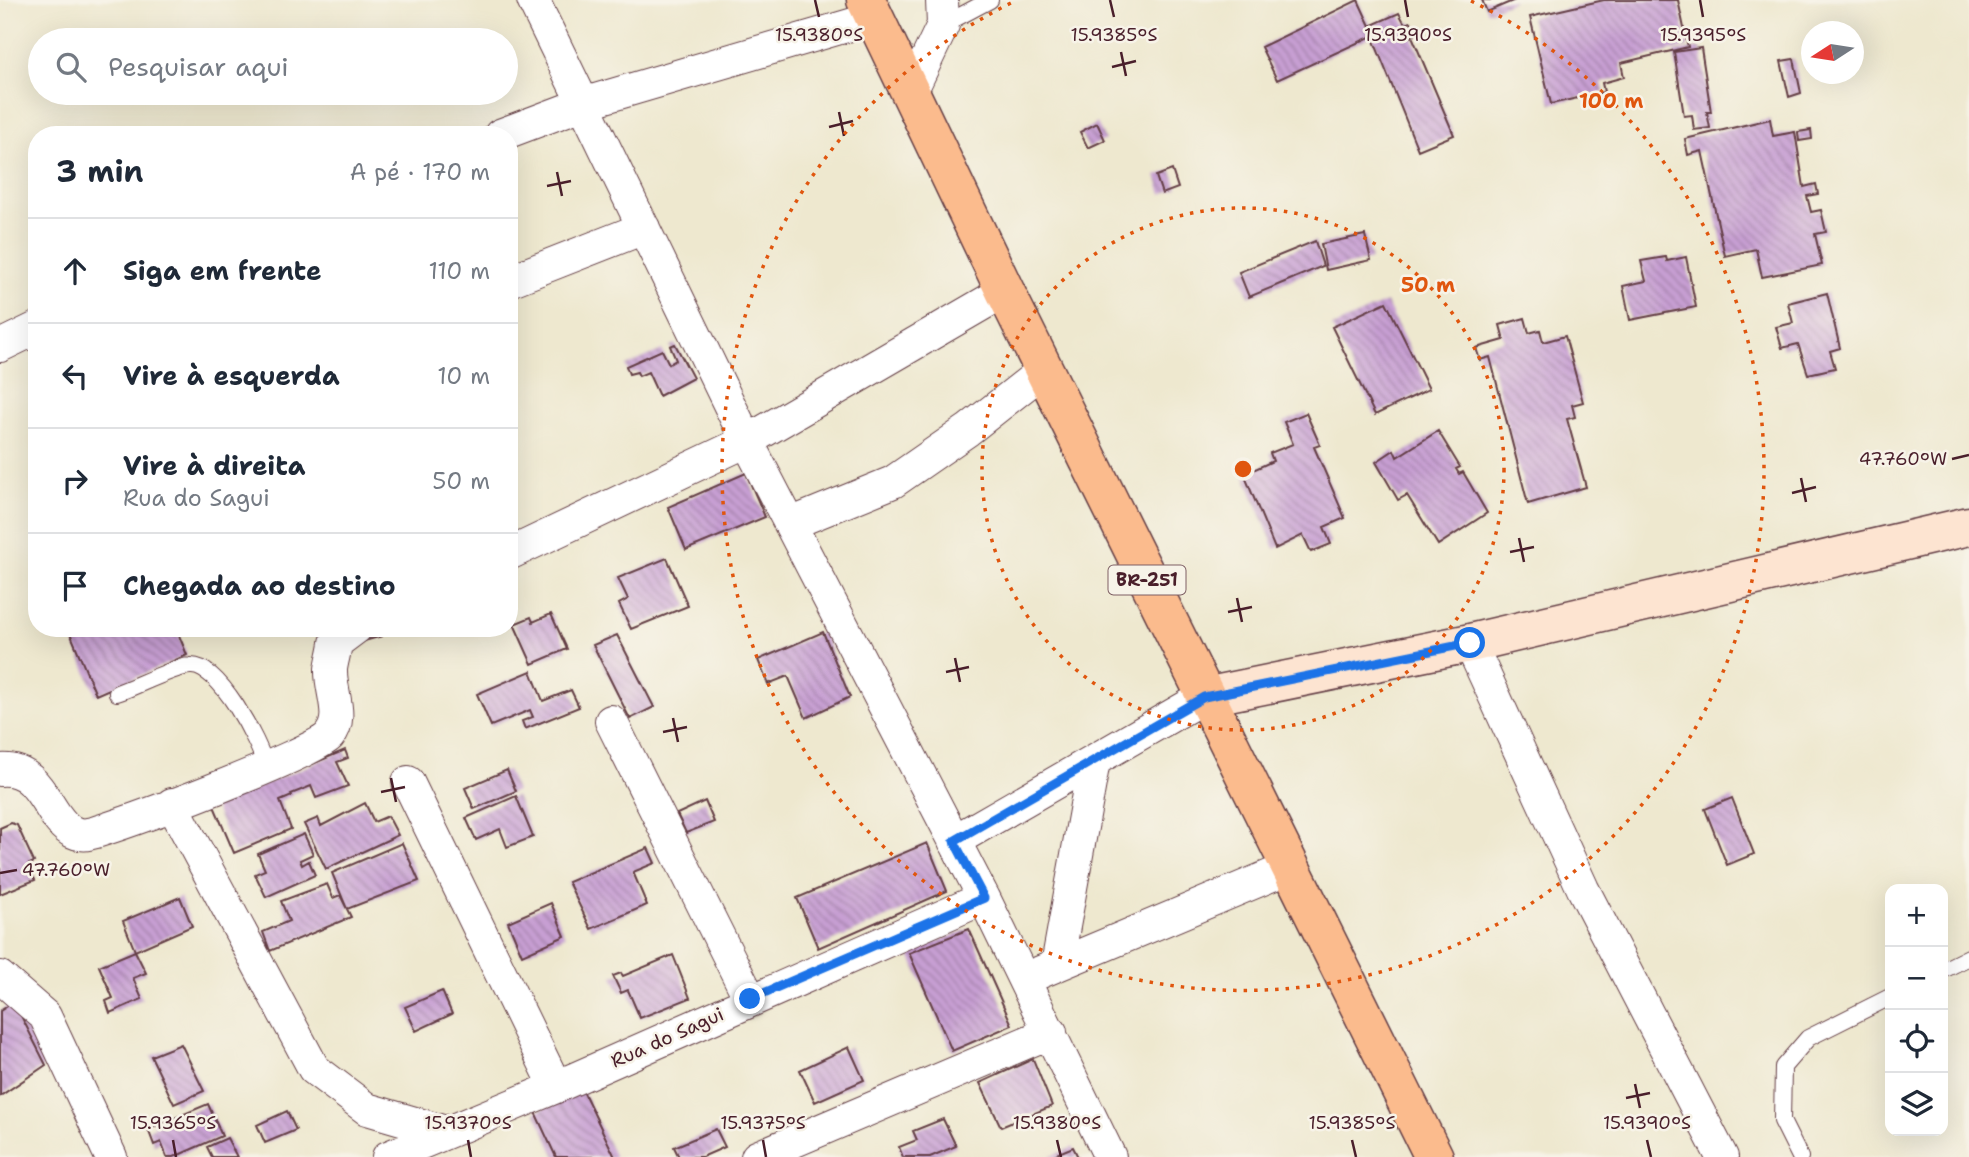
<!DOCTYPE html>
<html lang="pt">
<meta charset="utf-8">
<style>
:root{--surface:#fff;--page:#f2f2f3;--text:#1f2937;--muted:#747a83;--line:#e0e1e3}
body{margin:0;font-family:"Shantell Sans",sans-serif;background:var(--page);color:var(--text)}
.controls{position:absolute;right:21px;bottom:21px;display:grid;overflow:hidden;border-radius:14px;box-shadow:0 7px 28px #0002}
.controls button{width:63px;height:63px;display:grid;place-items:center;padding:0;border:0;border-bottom:2px solid var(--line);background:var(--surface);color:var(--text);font:35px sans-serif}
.compass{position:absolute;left:1801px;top:21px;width:63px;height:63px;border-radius:50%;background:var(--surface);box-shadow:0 7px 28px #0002;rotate:258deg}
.stop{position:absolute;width:21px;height:21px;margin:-16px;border:5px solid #1a73e8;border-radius:50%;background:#fff}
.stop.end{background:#1a73e8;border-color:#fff;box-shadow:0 2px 7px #0008}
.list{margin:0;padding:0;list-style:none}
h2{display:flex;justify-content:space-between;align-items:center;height:91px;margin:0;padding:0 28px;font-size:30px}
h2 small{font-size:23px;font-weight:400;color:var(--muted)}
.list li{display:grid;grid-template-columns:46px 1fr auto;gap:21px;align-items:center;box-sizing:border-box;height:105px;padding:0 28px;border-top:2px solid var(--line)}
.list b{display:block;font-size:26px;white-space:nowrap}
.list p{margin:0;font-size:23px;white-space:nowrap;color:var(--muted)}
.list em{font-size:23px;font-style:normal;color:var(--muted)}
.icon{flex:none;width:38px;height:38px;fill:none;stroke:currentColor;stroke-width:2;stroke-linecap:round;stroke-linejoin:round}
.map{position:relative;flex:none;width:1969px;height:1157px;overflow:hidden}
.search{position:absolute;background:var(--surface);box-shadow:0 7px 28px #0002;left:28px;top:28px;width:490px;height:77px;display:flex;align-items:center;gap:18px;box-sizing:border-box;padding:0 24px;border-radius:38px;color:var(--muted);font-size:26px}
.panel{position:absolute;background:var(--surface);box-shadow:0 7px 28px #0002;left:28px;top:126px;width:490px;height:511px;border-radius:28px}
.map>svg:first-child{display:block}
</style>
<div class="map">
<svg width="1969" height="1157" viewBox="0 0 1969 1157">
<defs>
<pattern id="building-back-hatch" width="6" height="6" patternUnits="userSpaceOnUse" patternTransform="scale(1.75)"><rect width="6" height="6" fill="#c79fd3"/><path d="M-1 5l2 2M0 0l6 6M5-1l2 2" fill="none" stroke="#a481ab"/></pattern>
</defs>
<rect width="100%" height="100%" fill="#f7f3e8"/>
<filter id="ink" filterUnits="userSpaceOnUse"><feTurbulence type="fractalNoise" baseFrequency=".0143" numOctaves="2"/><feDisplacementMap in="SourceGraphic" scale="14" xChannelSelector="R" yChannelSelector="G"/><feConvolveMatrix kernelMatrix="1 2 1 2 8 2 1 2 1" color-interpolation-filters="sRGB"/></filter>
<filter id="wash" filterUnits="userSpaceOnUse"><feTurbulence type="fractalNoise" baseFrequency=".00686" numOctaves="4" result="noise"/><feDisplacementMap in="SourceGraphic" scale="28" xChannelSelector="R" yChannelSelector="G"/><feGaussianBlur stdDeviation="1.57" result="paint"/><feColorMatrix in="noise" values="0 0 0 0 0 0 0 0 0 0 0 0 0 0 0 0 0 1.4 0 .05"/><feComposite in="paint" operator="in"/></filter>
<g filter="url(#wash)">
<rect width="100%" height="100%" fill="#eee8cf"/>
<g id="blocks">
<!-- building -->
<path fill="url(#building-back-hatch)" d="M 1358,0 L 1370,26 L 1399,13 L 1405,24 L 1411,22 L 1417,34 L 1412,36 L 1454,135 L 1418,150 L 1372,36 L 1277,80 L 1261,47 Z
M 1482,0 L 1515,0 L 1487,12 Z
M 1604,0 L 1678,0 L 1688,47 L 1621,63 L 1624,77 L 1602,83 L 1604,92 L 1551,104 L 1530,17 Z
M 1701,48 L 1711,112 L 1707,112 L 1710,128 L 1694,130 L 1692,115 L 1684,116 L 1674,52 Z
M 1794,59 L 1801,93 L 1789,97 L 1781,61 Z
M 1770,119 L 1773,136 L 1795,132 L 1804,187 L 1816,184 L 1818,194 L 1807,196 L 1811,212 L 1821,210 L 1826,232 L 1815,234 L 1822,265 L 1762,277 L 1756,249 L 1725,256 L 1702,151 L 1688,155 L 1685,139 Z
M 1097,123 L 1105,140 L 1088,148 L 1080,132 Z
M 1811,130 L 1812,139 L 1799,141 L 1798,132 Z
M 1172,170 L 1178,188 L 1162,194 L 1156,176 Z
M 1365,235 L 1371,260 L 1326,270 L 1321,244 Z
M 1315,241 L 1323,266 L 1249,297 L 1239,272 Z
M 1666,257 L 1667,261 L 1686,257 L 1696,307 L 1630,320 L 1623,286 L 1646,281 L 1641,261 Z
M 1827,293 L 1840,348 L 1830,351 L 1835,368 L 1808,374 L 1798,344 L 1782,348 L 1776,327 L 1793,323 L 1788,303 Z
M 1386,302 L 1429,389 L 1375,415 L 1332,327 Z
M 1525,318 L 1529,333 L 1540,330 L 1543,342 L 1565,336 L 1583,402 L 1572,405 L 1575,417 L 1567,419 L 1586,487 L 1528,504 L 1490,357 L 1480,360 L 1476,348 L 1504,340 L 1500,325 Z
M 675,344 L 693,378 L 659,396 L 648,372 L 639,376 L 637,372 L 629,374 L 626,366 L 662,350 L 669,364 L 676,360 L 670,346 Z
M 1306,413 L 1320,445 L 1314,447 L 1345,518 L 1324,527 L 1331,544 L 1311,552 L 1303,535 L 1275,549 L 1244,474 L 1273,461 L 1270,453 L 1293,444 L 1284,422 Z
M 1438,431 L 1460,467 L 1456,469 L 1459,474 L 1463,472 L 1487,513 L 1438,545 L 1407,495 L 1398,500 L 1376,462 L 1394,450 L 1397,457 Z
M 746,473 L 765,517 L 686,550 L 668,507 Z
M 667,558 L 688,606 L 631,629 L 619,604 L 628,599 L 618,578 Z
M 551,614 L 567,649 L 532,664 L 514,624 L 531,617 L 533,622 Z
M 68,628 L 176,628 L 187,655 L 96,695 Z
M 333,628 L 380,628 L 382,636 L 339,648 Z
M 823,632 L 850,697 L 806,718 L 788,676 L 768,684 L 758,660 Z
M 617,635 L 654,707 L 630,719 L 593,645 Z
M 531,671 L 543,701 L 571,690 L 579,707 L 525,729 L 522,721 L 533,717 L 530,710 L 491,726 L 477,694 Z
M 345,750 L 348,758 L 337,762 L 348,786 L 316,798 L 311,786 L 291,794 L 292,796 L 280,801 L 291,829 L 234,853 L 214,806 Z
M 507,770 L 516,791 L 474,809 L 465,788 Z
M 516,796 L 533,837 L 507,847 L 500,829 L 476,840 L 466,818 Z
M 1732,798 L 1754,854 L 1727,865 L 1705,809 Z
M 705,801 L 714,822 L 686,833 L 677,814 Z
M 365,803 L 374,822 L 388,816 L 398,835 L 326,869 L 304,824 L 318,818 L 321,826 Z
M 11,823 L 17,825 L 34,862 L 28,865 L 35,880 L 0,894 L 0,828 Z
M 304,834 L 313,854 L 300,860 L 302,865 L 309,861 L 315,875 L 266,897 L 255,874 L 265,870 L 258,854 Z
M 402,843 L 419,881 L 347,909 L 332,873 Z
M 927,843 L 947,891 L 818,948 L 797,898 Z
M 648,848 L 655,863 L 633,872 L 647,905 L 591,929 L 568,882 Z
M 327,884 L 333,898 L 340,895 L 351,917 L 270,951 L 263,932 L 289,921 L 281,901 Z
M 180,897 L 192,926 L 135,951 L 123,921 Z
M 551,903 L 565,936 L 522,955 L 508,922 Z
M 969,929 L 1012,1025 L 952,1051 L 909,953 Z
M 135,951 L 146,973 L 133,978 L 142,999 L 110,1013 L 106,1001 L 113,998 L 99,966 Z
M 673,955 L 690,998 L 640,1018 L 628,990 L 621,993 L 613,976 L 621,973 L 623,976 Z
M 442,991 L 452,1014 L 416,1031 L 405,1007 Z
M 14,1002 L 46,1065 L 0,1096 L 0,1011 Z
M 181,1044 L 204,1091 L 174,1104 L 151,1056 Z
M 849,1047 L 864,1080 L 815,1102 L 800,1070 Z
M 1033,1059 L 1052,1106 L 1001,1127 L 980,1083 Z
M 583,1091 L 615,1157 L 556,1157 L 535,1112 Z
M 208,1104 L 222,1136 L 174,1157 L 167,1157 L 161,1142 L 154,1145 L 148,1129 Z
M 287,1111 L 296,1130 L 265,1143 L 257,1125 Z
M 943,1119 L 956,1146 L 930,1157 L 903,1157 L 899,1147 L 917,1140 L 913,1131 Z
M 716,1129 L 725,1147 L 702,1157 L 679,1157 L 674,1147 Z
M 227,1138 L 237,1157 L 212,1157 L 207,1147 Z
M 1073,1147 L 1078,1157 L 1049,1157 Z"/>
</g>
</g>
<g filter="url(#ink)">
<use href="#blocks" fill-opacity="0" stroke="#633d44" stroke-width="2"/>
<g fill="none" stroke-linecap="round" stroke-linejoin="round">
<!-- lane casing -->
<g stroke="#633d44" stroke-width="18">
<path id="lane" d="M 943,25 L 990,0
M 117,693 C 135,687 174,667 190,666 C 219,663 259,742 266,767
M 1943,970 L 1969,957
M 1800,1157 L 1782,1121 L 1783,1067 L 1808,1038 L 1890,997"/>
</g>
<!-- street casing -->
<g stroke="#633d44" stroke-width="34">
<path id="street" d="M 533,0 L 747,441 L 984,898 L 1110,1157
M 909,96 L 943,25 L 942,0
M 500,135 L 585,103 L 874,18
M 509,281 L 644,228
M 0,346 L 37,328
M 790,524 L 893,482 L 968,430 L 1044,370
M 509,554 L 747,441 L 1005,291
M 1470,643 L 1583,889 L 1722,1157
M 611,721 L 750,999
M 0,770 C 43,766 47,820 73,832 C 77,834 84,835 88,834 C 118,828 314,753 329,736 C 345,717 330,692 331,669 C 332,661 335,652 336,643 L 356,628
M 408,782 L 556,1087
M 172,804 L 314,1069 L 367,1109 L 446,1132
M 954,841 L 1204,697
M 1057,965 L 1094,761
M 0,977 L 45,1016 L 111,1157
M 1024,979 L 1291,867
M 388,1157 L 556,1087 L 984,898
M 757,1157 L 1051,1032"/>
</g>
<!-- secondary casing -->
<g stroke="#633d44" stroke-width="41">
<path id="secondary" d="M 1204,697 L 1470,643 L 1969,526"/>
</g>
<!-- primary casing -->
<g stroke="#633d44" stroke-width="41">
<path id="primary" d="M 866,0 L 1005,291 L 1434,1157"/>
</g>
<!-- lane -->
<use href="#lane" stroke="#fff" stroke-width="16"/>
<!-- street -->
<use href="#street" stroke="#fff" stroke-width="32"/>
<!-- secondary -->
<use href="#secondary" stroke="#fde4d1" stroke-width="38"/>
<!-- primary -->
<use href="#primary" stroke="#fbbb8d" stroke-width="38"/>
</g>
</g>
<g fill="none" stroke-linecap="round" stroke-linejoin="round" filter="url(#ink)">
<!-- route -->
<path stroke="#1a73e8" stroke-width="9" d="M 750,999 L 984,898 L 954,841 L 1204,697 L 1470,643"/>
</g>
<!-- ticks -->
<path fill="none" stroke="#4a1f2b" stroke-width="2.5" d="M 815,0 L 819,17M 1110,0 L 1114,17M 1405,0 L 1408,17M 1700,0 L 1703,17M 1121,52 L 1126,76M 1112,67 L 1136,61M 839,112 L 844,136M 829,127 L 853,121M 557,172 L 562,196M 547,186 L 571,181M 1952,459 L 1969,455M 1801,478 L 1806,502M 1792,493 L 1816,487M 1519,538 L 1524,562M 1510,552 L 1534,547M 1237,598 L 1242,622M 1228,612 L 1252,607M 955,658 L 960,682M 946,672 L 969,667M 673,718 L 678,742M 663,732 L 687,727M 391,778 L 396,802M 381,792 L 405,787M 0,873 L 17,870M 1635,1084 L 1640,1108M 1626,1098 L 1650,1093M 173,1140 L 176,1157M 468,1140 L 471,1157M 763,1140 L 766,1157M 1057,1140 L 1061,1157M 1352,1140 L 1356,1157M 1647,1140 L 1651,1157"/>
<!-- distance rings -->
<g fill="none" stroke="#e0560e" stroke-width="3.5" stroke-dasharray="3.5 7">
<circle cx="1243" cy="469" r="261"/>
<path d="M1471 1A521 521 0 1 1 1015 1"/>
</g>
<g text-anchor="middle" stroke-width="5" stroke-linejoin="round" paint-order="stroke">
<!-- shield labels -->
<rect fill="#f7f3e8" stroke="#7e5f64" stroke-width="2" x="1108.5" y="565.5" width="77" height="29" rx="5"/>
<g font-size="18" font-weight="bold" fill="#4a1f2b">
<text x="1147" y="586">BR-251</text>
</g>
<!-- street labels -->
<g font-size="19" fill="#4a1f2b" stroke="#f7f3e8">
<text transform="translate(667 1037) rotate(-24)" y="7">Rua do Sagui</text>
</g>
</g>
<g font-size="18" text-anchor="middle" fill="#4a1f2b" stroke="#f7f3e8" stroke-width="5" stroke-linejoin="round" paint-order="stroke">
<text x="819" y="41">15.9380°S</text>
<text x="1114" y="41">15.9385°S</text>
<text x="1408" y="41">15.9390°S</text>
<text x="1703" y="41">15.9395°S</text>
<text x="1903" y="465">47.760°W</text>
<text x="66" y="876">47.760°W</text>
<text x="173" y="1129">15.9365°S</text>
<text x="468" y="1129">15.9370°S</text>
<text x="763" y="1129">15.9375°S</text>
<text x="1057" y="1129">15.9380°S</text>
<text x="1352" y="1129">15.9385°S</text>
<text x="1647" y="1129">15.9390°S</text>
</g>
<circle cx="1243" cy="469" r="10" fill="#e0560e" stroke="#f7f3e8" stroke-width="3.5"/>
<g font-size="21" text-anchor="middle" font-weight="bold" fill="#e0560e" stroke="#f7f3e8" stroke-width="5" stroke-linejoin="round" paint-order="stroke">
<text x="1611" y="108">100 m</text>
<text x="1428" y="292">50 m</text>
</g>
</svg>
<div class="controls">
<button>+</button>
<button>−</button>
<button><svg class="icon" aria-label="locate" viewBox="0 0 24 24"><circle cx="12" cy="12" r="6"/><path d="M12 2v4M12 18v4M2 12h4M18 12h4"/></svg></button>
<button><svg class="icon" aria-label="layers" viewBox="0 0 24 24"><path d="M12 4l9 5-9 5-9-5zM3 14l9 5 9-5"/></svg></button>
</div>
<svg class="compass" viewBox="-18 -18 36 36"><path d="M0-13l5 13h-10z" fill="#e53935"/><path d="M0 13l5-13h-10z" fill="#747a83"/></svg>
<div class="stop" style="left:1470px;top:643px"></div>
<div class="stop end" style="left:750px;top:999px"></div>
<div class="search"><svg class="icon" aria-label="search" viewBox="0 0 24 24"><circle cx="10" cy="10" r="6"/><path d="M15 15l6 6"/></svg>Pesquisar aqui</div>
<section class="panel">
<h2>3 min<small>A pé · 170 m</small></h2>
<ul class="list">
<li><svg class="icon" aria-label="ahead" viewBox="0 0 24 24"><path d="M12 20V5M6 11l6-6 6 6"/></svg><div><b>Siga em frente</b></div><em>110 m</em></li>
<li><svg class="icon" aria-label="left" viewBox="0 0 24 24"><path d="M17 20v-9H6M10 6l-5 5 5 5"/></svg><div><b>Vire à esquerda</b></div><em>10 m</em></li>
<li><svg class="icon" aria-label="right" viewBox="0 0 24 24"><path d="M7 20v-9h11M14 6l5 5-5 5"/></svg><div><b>Vire à direita</b><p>Rua do Sagui</p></div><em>50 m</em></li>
<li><svg class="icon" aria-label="arrive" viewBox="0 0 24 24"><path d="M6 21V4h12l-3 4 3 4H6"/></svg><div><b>Chegada ao destino</b></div></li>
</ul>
</section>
</div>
